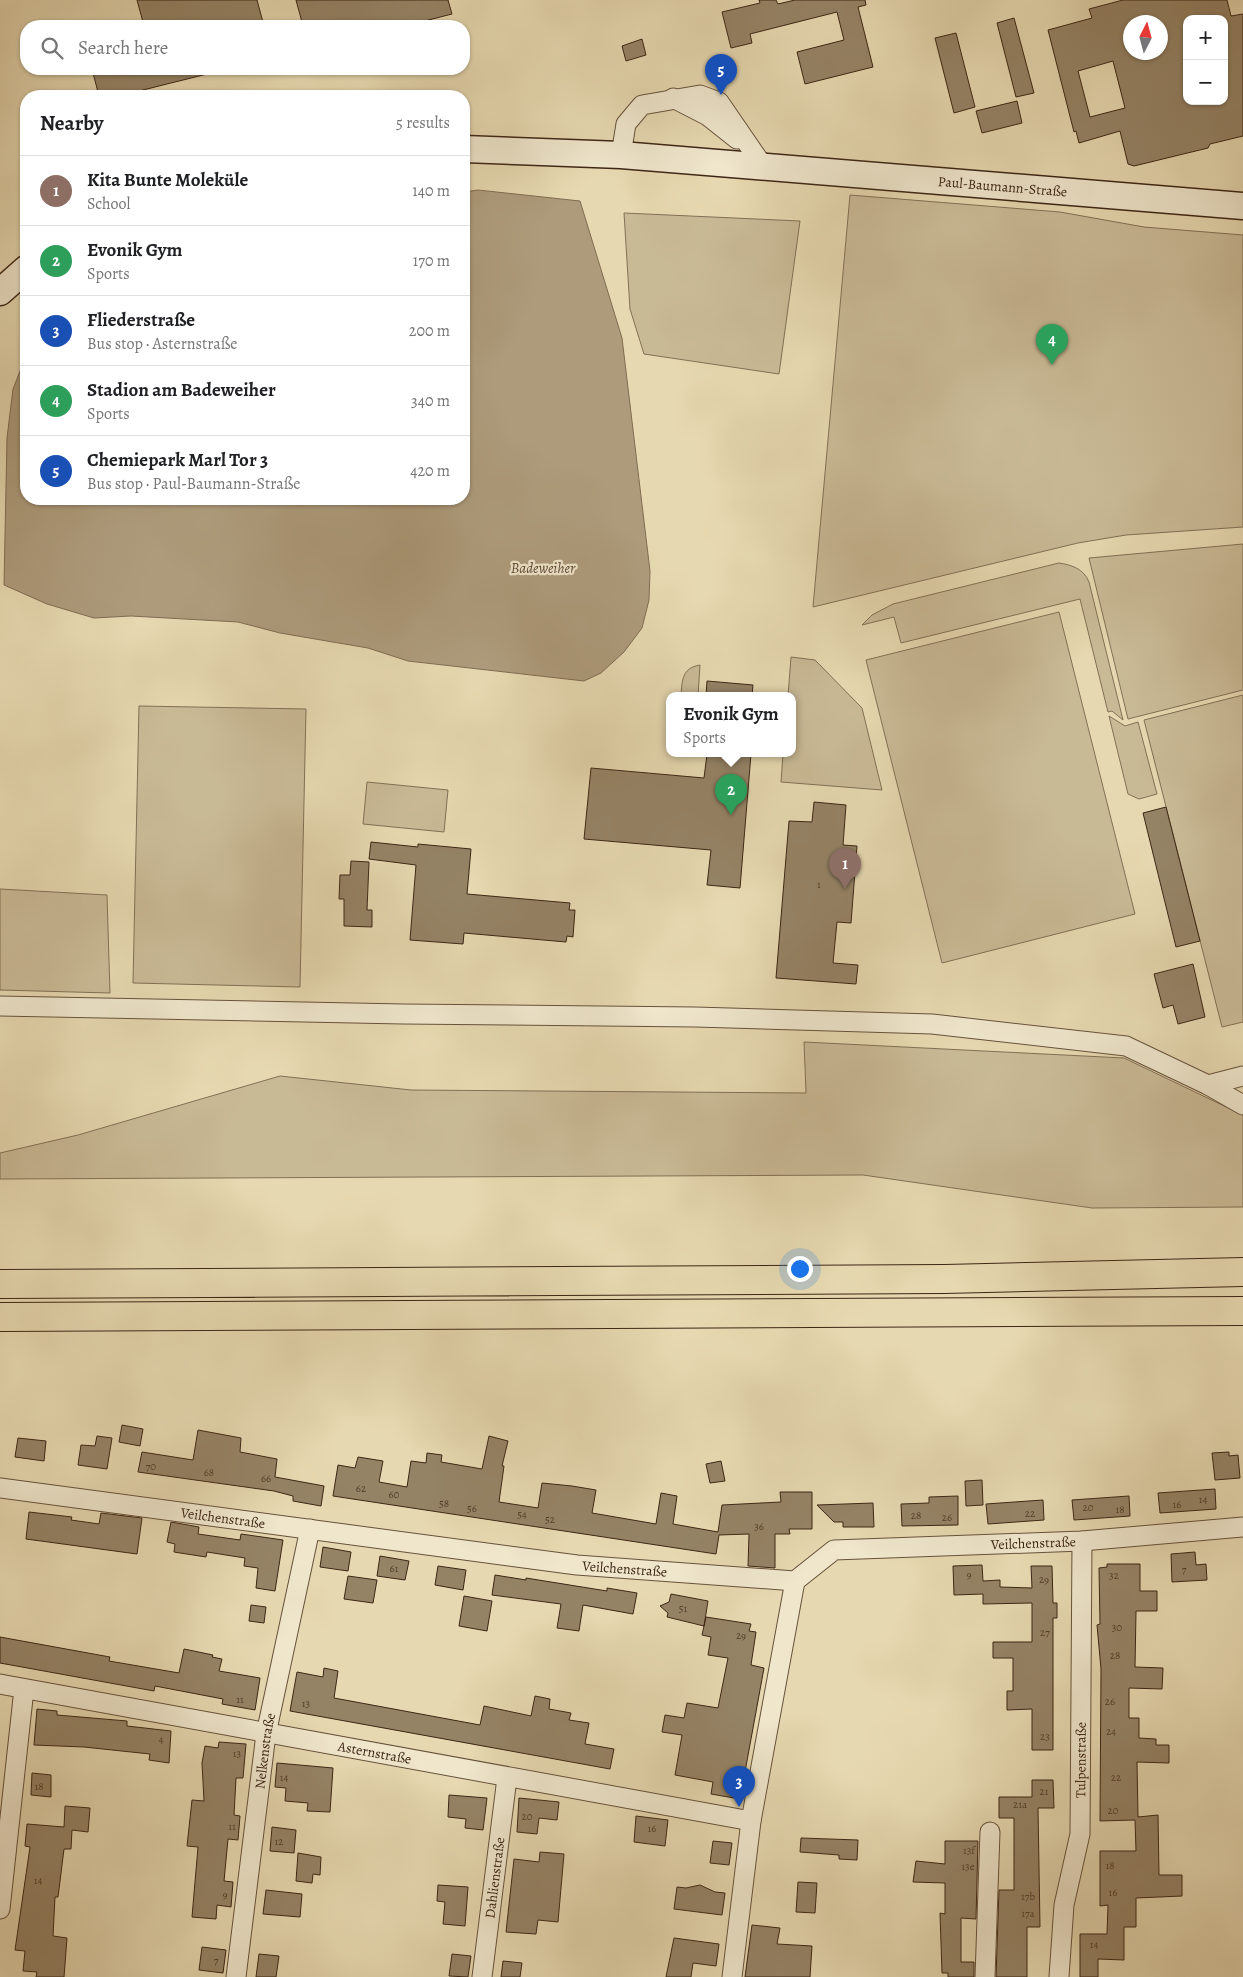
<!DOCTYPE html>
<meta charset="utf-8">
<style>
:root{--surface:#fff;--page:#f6f6f6;--text:#202124;--muted:#757577;--line:#e0e0e0;--accent:#2563eb}
body{margin:0;font-family:Alegreya,serif;background:var(--page);color:var(--text)}
.controls{position:absolute;right:15px;top:15px;display:grid;overflow:hidden;border-radius:10px;box-shadow:0 1px 4px #0004}
.controls button{width:45px;height:45px;display:grid;place-items:center;padding:0;border:0;border-bottom:1px solid var(--line);background:var(--surface);color:var(--text);font:25px sans-serif}
.compass{position:absolute;left:1123px;top:15px;width:45px;height:45px;border-radius:50%;background:var(--surface);box-shadow:0 1px 4px #0004;rotate:6deg}
.you{position:absolute;left:799px;top:1268px;width:18px;height:18px;margin:-12px;border:4px solid #fff;border-radius:50%;background:#1a73e8;box-shadow:0 0 0 8px #1a73e833}
.badge{display:grid;place-items:center;width:32px;height:32px;border-radius:50%;background:var(--accent);color:#fff;font-size:16px;font-weight:700}
.pin{position:absolute;translate:-50% -41px;filter:drop-shadow(0 1px 2px #0008)}
.pin::after{content:'';position:absolute;top:26px;width:18px;height:15px;background:inherit;clip-path:polygon(0 0,100% 0,50% 100%)}
.popup{position:absolute;left:666px;top:692px;width:130px;height:65px;box-sizing:border-box;display:grid;place-content:center;border-radius:10px;background:var(--surface);filter:drop-shadow(0 1px 4px #0005);font-size:16px;white-space:nowrap;color:var(--muted)}
.popup b{font-size:19px;color:var(--text)}
.popup::after{content:'';position:absolute;left:50%;top:100%;margin-left:-10px;border:10px solid transparent;border-top-color:var(--surface)}
.list{margin:0;padding:0;list-style:none}
h2{display:flex;justify-content:space-between;align-items:center;height:65px;margin:0;padding:0 20px;font-size:21px}
h2 small{font-size:16px;font-weight:400;color:var(--muted)}
.list li{display:grid;grid-template-columns:32px 1fr auto;gap:15px;align-items:center;box-sizing:border-box;height:70px;padding:0 20px;border-top:1px solid var(--line)}
.list b{display:block;font-size:19px;white-space:nowrap}
.list p{margin:0;font-size:16px;white-space:nowrap;color:var(--muted)}
.list em{font-size:16px;font-style:normal;color:var(--muted)}
.icon{flex:none;width:28px;height:28px;fill:none;stroke:currentColor;stroke-width:2;stroke-linecap:round;stroke-linejoin:round}
.map{position:relative;flex:none;width:1243px;height:1977px;overflow:hidden}
.search{position:absolute;background:var(--surface);box-shadow:0 1px 4px #0004;left:20px;top:20px;width:450px;height:55px;display:flex;align-items:center;gap:12px;box-sizing:border-box;padding:0 18px;border-radius:20px;color:var(--muted);font-size:19px}
.panel{position:absolute;background:var(--surface);box-shadow:0 1px 4px #0004;left:20px;top:90px;width:450px;height:415px;border-radius:20px}
.map>svg:first-child{display:block}
</style>
<div class="map">
<svg width="1243" height="1977" viewBox="0 0 1243 1977">
<rect width="100%" height="100%" fill="#e6d8b0"/>
<filter id="stains"><feTurbulence type="fractalNoise" baseFrequency=".004" numOctaves="4"/><feColorMatrix values="0 0 0 0 .2 0 0 0 0 .09 0 0 0 0 .02 0 0 0 .5 -.17"/></filter>
<radialGradient id="worn" r=".72"><stop offset=".6" stop-color="#630" stop-opacity="0"/><stop offset="1" stop-color="#630" stop-opacity=".3"/></radialGradient>
<!-- green -->
<path fill="#c9ba96" stroke="#837056" d="M 850,195 L 1060,212 L 1144,227 L 1243,235 L 1243,527 L 1126,535 L 1078,543 L 813,607 Z
M 624,213 L 800,221 L 779,374 L 644,354 L 630,309 Z
M 1243,544 L 1243,690 L 1128,719 L 1089,558 Z
M 1059,563 C 1072,565 1084,569 1089,582 L 1123,720 L 1112,711 L 1108,712 L 1080,599 L 901,643 L 894,617 L 862,625 L 872,615 L 893,604 Z
M 1059,612 L 1135,914 L 942,963 L 866,660 Z
M 791,657 L 815,660 L 862,708 L 882,790 L 781,782 L 783,754 L 792,754 L 792,696 L 788,696 Z
M 700,665 L 698,696 L 681,696 C 682,680 682,668 700,665 Z
M 1243,695 L 1243,1022 L 1222,1027 L 1144,720 Z
M 139,706 L 306,709 L 300,987 L 133,983 Z
M 1109,716 L 1125,726 L 1138,722 L 1157,794 L 1139,799 L 1128,794 Z
M 367,782 L 448,790 L 444,832 L 363,824 Z
M 0,889 L 107,895 L 110,993 L 0,990 Z
M 804,1042 L 1124,1058 L 1243,1115 L 1243,1207 L 1092,1208 L 863,1175 L 0,1179 L 0,1153 L 78,1135 L 280,1076 L 411,1090 L 806,1093 Z"/>
<!-- water -->
<path fill="#ad9b7b" stroke="#806c52" d="M 478,190 L 580,201 L 622,338 L 650,571 L 649,600 L 642,628 L 624,652 L 601,673 L 584,681 L 408,661 L 368,648 L 280,633 L 238,622 L 131,616 L 94,618 L 47,604 L 4,585 L 7,438 L 13,389 L 26,356 L 26,499 L 464,499 L 464,192 Z"/>
<!-- building -->
<path fill="#958366" stroke="#3d2615" fill-rule="evenodd" d="M 137,0 L 257,0 L 264,26 L 144,26 Z
M 296,0 L 448,0 L 452,14 L 405,26 L 303,26 Z
M 759,0 L 776,0 L 778,4 L 795,0 L 865,0 L 866,5 L 858,7 L 873,67 L 805,84 L 797,52 L 844,40 L 837,12 L 750,34 L 752,43 L 731,48 L 722,12 L 760,3 Z
M 1123,0 L 1227,0 L 1231,16 L 1243,14 L 1243,136 L 1210,144 L 1208,148 L 1134,166 L 1128,164 L 1120,131 L 1079,143 L 1076,131 L 1074,132 L 1048,30 L 1092,18 L 1089,9 ZM 1187,19 L 1224,19 L 1224,101 L 1187,101 ZM 1130,22 L 1160,22 L 1160,52 L 1130,52 ZM 1113,61 L 1125,108 L 1090,117 L 1078,71 Z
M 1014,18 L 1034,93 L 1016,97 L 997,23 Z
M 956,33 L 975,107 L 954,113 L 935,38 Z
M 642,39 L 646,55 L 626,61 L 622,46 Z
M 92,69 L 206,69 L 207,74 L 119,96 L 99,96 Z
M 1017,101 L 1022,123 L 982,133 L 976,111 Z
M 707,681 L 753,685 L 752,696 L 706,696 Z
M 707,754 L 751,754 L 740,888 L 707,885 L 711,850 L 584,839 L 591,768 L 704,778 Z
M 814,802 L 846,805 L 843,845 L 857,846 L 851,923 L 837,922 L 833,963 L 858,965 L 856,984 L 776,978 L 789,821 L 812,822 Z
M 1166,807 L 1200,941 L 1176,947 L 1143,813 Z
M 371,842 L 418,847 L 418,844 L 471,849 L 467,894 L 570,903 L 569,910 L 575,910 L 573,937 L 567,936 L 566,942 L 464,933 L 463,944 L 410,940 L 416,865 L 369,859 Z
M 351,861 L 369,862 L 367,910 L 372,910 L 372,927 L 344,926 L 344,899 L 339,899 L 340,875 L 350,875 Z
M 1193,964 L 1205,1017 L 1178,1024 L 1173,1005 L 1163,1008 L 1154,974 Z
M 122,1425 L 143,1429 L 140,1446 L 119,1442 Z
M 198,1430 L 241,1438 L 240,1452 L 277,1459 L 275,1477 L 324,1486 L 321,1506 L 293,1501 L 293,1496 L 274,1491 L 138,1472 L 142,1452 L 193,1460 Z
M 97,1436 L 112,1438 L 107,1469 L 78,1465 L 81,1445 L 95,1446 Z
M 489,1436 L 508,1441 L 502,1466 L 504,1466 L 499,1502 L 538,1508 L 542,1483 L 572,1486 L 596,1490 L 592,1513 L 656,1524 L 661,1493 L 677,1496 L 673,1524 L 718,1532 L 722,1505 L 781,1502 L 780,1492 L 812,1492 L 812,1529 L 789,1529 L 790,1534 L 775,1534 L 775,1568 L 748,1566 L 749,1534 L 719,1535 L 716,1554 L 333,1496 L 338,1465 L 355,1468 L 358,1457 L 383,1461 L 379,1482 L 407,1487 L 411,1461 L 426,1463 L 427,1453 L 442,1455 L 441,1462 L 482,1469 Z
M 18,1438 L 46,1441 L 44,1461 L 15,1457 Z
M 1229,1452 L 1229,1456 L 1238,1455 L 1240,1478 L 1215,1480 L 1212,1453 Z
M 721,1461 L 725,1481 L 710,1483 L 706,1464 Z
M 982,1480 L 983,1505 L 966,1506 L 965,1481 Z
M 1215,1489 L 1216,1509 L 1160,1513 L 1158,1493 Z
M 958,1496 L 958,1525 L 902,1526 L 901,1504 L 929,1503 L 929,1497 Z
M 1129,1496 L 1130,1516 L 1074,1520 L 1072,1500 Z
M 1043,1500 L 1044,1520 L 988,1524 L 986,1504 Z
M 873,1503 L 874,1527 L 843,1527 L 843,1522 L 834,1522 L 817,1505 Z
M 29,1512 L 72,1517 L 71,1520 L 99,1524 L 101,1513 L 142,1518 L 137,1554 L 26,1539 Z
M 171,1522 L 199,1527 L 198,1534 L 240,1540 L 241,1534 L 283,1540 L 275,1591 L 256,1588 L 258,1568 L 244,1566 L 245,1558 L 207,1552 L 206,1557 L 174,1552 L 175,1544 L 167,1542 Z
M 323,1547 L 351,1552 L 348,1571 L 320,1567 Z
M 1195,1552 L 1196,1565 L 1206,1564 L 1207,1580 L 1172,1582 L 1171,1554 Z
M 380,1556 L 409,1561 L 405,1580 L 377,1576 Z
M 1107,1564 L 1140,1564 L 1140,1591 L 1157,1591 L 1157,1611 L 1136,1611 L 1135,1667 L 1163,1668 L 1162,1689 L 1129,1688 L 1129,1718 L 1139,1718 L 1139,1738 L 1156,1739 L 1156,1745 L 1169,1745 L 1169,1763 L 1137,1762 L 1138,1817 L 1158,1815 L 1159,1875 L 1182,1875 L 1182,1896 L 1136,1898 L 1136,1927 L 1124,1927 L 1124,1960 L 1098,1959 L 1098,1977 L 1080,1977 L 1080,1934 L 1107,1934 L 1108,1905 L 1100,1906 L 1100,1851 L 1136,1851 L 1135,1820 L 1100,1821 L 1101,1669 L 1097,1625 L 1100,1624 L 1099,1568 L 1107,1567 Z
M 982,1565 L 983,1581 L 1000,1580 L 1000,1587 L 1032,1588 L 1031,1566 L 1052,1566 L 1053,1603 L 1057,1603 L 1057,1618 L 1053,1618 L 1053,1750 L 1032,1750 L 1032,1709 L 1007,1710 L 1007,1691 L 1013,1691 L 1013,1658 L 993,1658 L 993,1642 L 1032,1642 L 1032,1603 L 983,1604 L 983,1594 L 954,1595 L 953,1566 Z
M 438,1566 L 466,1570 L 463,1590 L 435,1585 Z
M 495,1575 L 526,1580 L 526,1578 L 607,1591 L 607,1588 L 637,1593 L 633,1614 L 583,1605 L 579,1631 L 557,1628 L 561,1604 L 492,1595 Z
M 348,1576 L 377,1580 L 373,1603 L 344,1599 Z
M 671,1594 L 708,1601 L 704,1626 L 667,1617 L 668,1613 L 660,1606 L 669,1602 Z
M 464,1596 L 492,1601 L 487,1631 L 459,1626 Z
M 251,1605 L 266,1607 L 264,1623 L 249,1621 Z
M 706,1617 L 751,1624 L 749,1631 L 756,1632 L 751,1665 L 764,1668 L 740,1799 L 711,1794 L 713,1782 L 675,1775 L 682,1735 L 662,1732 L 665,1715 L 684,1718 L 687,1703 L 718,1708 L 728,1658 L 708,1655 L 711,1637 L 702,1635 Z
M 0,1637 L 110,1657 L 109,1661 L 179,1673 L 184,1649 L 213,1655 L 212,1657 L 222,1659 L 219,1671 L 260,1678 L 255,1710 L 222,1704 L 223,1699 L 155,1686 L 154,1691 L 0,1663 Z
M 324,1668 L 338,1671 L 334,1698 L 480,1725 L 484,1706 L 531,1716 L 535,1696 L 550,1699 L 549,1709 L 571,1713 L 569,1720 L 589,1723 L 585,1744 L 614,1749 L 610,1769 L 290,1711 L 297,1672 L 323,1677 Z
M 37,1709 L 57,1711 L 57,1715 L 127,1721 L 127,1726 L 171,1731 L 169,1763 L 149,1760 L 150,1754 L 84,1747 L 34,1745 Z
M 219,1742 L 246,1744 L 243,1778 L 236,1778 L 234,1815 L 240,1816 L 238,1840 L 228,1839 L 224,1881 L 233,1882 L 231,1907 L 217,1905 L 216,1919 L 192,1917 L 198,1847 L 187,1846 L 192,1800 L 204,1801 L 202,1763 L 205,1746 L 218,1748 Z
M 277,1763 L 333,1768 L 330,1812 L 307,1811 L 308,1803 L 285,1801 L 286,1788 L 275,1787 Z
M 32,1773 L 51,1775 L 51,1797 L 31,1795 Z
M 1032,1780 L 1053,1780 L 1054,1808 L 1038,1808 L 1040,1927 L 1027,1927 L 1027,1977 L 996,1977 L 999,1890 L 1014,1890 L 1014,1818 L 999,1818 L 999,1797 L 1032,1797 Z
M 449,1795 L 487,1798 L 483,1830 L 465,1828 L 466,1819 L 448,1817 Z
M 519,1798 L 559,1802 L 557,1820 L 539,1818 L 537,1834 L 517,1832 Z
M 65,1806 L 90,1808 L 88,1832 L 72,1830 L 71,1849 L 64,1849 L 58,1897 L 55,1897 L 53,1936 L 67,1938 L 64,1977 L 36,1977 L 37,1972 L 23,1971 L 25,1951 L 15,1950 L 30,1847 L 25,1846 L 27,1824 L 64,1827 Z
M 636,1816 L 668,1820 L 665,1846 L 634,1842 Z
M 272,1827 L 296,1830 L 294,1853 L 270,1851 Z
M 801,1838 L 858,1840 L 857,1860 L 839,1859 L 839,1855 L 800,1852 Z
M 713,1841 L 732,1843 L 729,1865 L 710,1863 Z
M 945,1841 L 978,1841 L 976,1919 L 961,1918 L 961,1962 L 974,1962 L 974,1977 L 948,1977 L 948,1973 L 942,1973 L 940,1913 L 945,1914 L 945,1883 L 913,1882 L 916,1861 L 945,1864 Z
M 540,1852 L 564,1854 L 558,1922 L 538,1920 L 536,1934 L 506,1932 L 514,1859 L 539,1862 Z
M 298,1853 L 321,1857 L 320,1875 L 313,1874 L 312,1883 L 296,1881 Z
M 798,1882 L 817,1883 L 815,1913 L 796,1912 Z
M 438,1885 L 468,1887 L 465,1926 L 443,1924 L 445,1902 L 437,1901 Z
M 700,1885 L 715,1892 L 725,1893 L 722,1915 L 674,1909 L 677,1887 L 686,1888 Z
M 266,1890 L 302,1894 L 300,1917 L 263,1914 Z
M 752,1925 L 780,1928 L 777,1944 L 812,1946 L 810,1977 L 745,1977 Z
M 674,1938 L 719,1944 L 716,1966 L 693,1963 L 691,1977 L 666,1977 Z
M 202,1947 L 226,1950 L 223,1973 L 199,1970 Z
M 259,1954 L 279,1956 L 276,1977 L 256,1977 Z
M 452,1954 L 471,1956 L 468,1977 L 449,1976 Z
M 503,1961 L 522,1963 L 520,1977 L 501,1977 Z"/>
<g fill="none" stroke-linecap="round" stroke-linejoin="round">
<!-- street casing -->
<g stroke="#67523c" stroke-width="21">
<g id="street">
<path d="M 673,98 L 708,116 L 737,139"/>
<path d="M 621,155 L 626,124 L 642,105 L 700,95 L 719,102 L 763,166"/>
<path d="M 0,1006 L 403,1014 L 695,1017 L 932,1024 L 1126,1046 L 1208,1085 L 1243,1105"/>
<path d="M 1208,1085 L 1243,1076"/>
<path id="s1" d="M 0,1488 L 577,1565 L 795,1581 L 834,1550 L 1082,1541 L 1243,1527"/>
<path id="s2" d="M 0,1684 L 751,1821"/>
<path d="M 0,1909 L 24,1689"/>
<path id="s3" d="M 236,1977 L 266,1734 L 310,1529"/>
<path id="s4" d="M 482,1977 L 507,1778"/>
<path d="M 732,1977 L 751,1821 L 795,1581"/>
<path d="M 985,1977 L 990,1832"/>
<path id="s5" d="M 1059,1977 L 1064,1905 L 1080,1834 L 1082,1541"/>
</g>
</g>
<!-- secondary casing -->
<g stroke="#3d2615" stroke-width="29">
<g id="secondary">
<path id="s6" d="M 464,149 L 621,155 L 1243,206"/>
<path d="M 0,292 L 26,269"/>
</g>
</g>
<!-- highway casing -->
<g stroke="#3d2615" stroke-width="30">
<path id="highway" d="M 0,1284 L 944,1279 L 1243,1272
M 0,1317 L 1243,1311"/>
</g>
<!-- street -->
<use href="#street" stroke="#efe6cc" stroke-width="19"/>
<!-- secondary -->
<use href="#secondary" stroke="#efe6cc" stroke-width="26"/>
<!-- highway -->
<use href="#highway" stroke="#e6d8b0" stroke-width="28"/>
</g>
<g text-anchor="middle" stroke-width="4.5" stroke-linejoin="round" paint-order="stroke">
<!-- number labels -->
<g font-size="11" fill="#533d29">
<text x="819" y="888">1</text>
<text x="151" y="1470">70</text>
<text x="209" y="1476">68</text>
<text x="266" y="1482">66</text>
<text x="361" y="1492">62</text>
<text x="394" y="1498">60</text>
<text x="1203" y="1503">14</text>
<text x="444" y="1507">58</text>
<text x="1177" y="1508">16</text>
<text x="1088" y="1511">20</text>
<text x="472" y="1512">56</text>
<text x="1120" y="1513">18</text>
<text x="1030" y="1517">22</text>
<text x="522" y="1518">54</text>
<text x="916" y="1519">28</text>
<text x="947" y="1521">26</text>
<text x="550" y="1523">52</text>
<text x="759" y="1530">36</text>
<text x="394" y="1572">61</text>
<text x="1184" y="1573">7</text>
<text x="969" y="1578">9</text>
<text x="1114" y="1579">32</text>
<text x="1044" y="1583">29</text>
<text x="683" y="1612">51</text>
<text x="1117" y="1631">30</text>
<text x="1045" y="1636">27</text>
<text x="741" y="1639">29</text>
<text x="1115" y="1659">28</text>
<text x="240" y="1703">11</text>
<text x="1110" y="1705">26</text>
<text x="306" y="1707">13</text>
<text x="1111" y="1735">24</text>
<text x="1045" y="1740">23</text>
<text x="161" y="1743">4</text>
<text x="237" y="1757">13</text>
<text x="284" y="1781">14</text>
<text x="1116" y="1781">22</text>
<text x="39" y="1790">18</text>
<text x="1044" y="1795">21</text>
<text x="1020" y="1808">21a</text>
<text x="1113" y="1814">20</text>
<text x="527" y="1820">20</text>
<text x="232" y="1830">11</text>
<text x="652" y="1832">16</text>
<text x="279" y="1845">12</text>
<text x="969" y="1854">13f</text>
<text x="1110" y="1869">18</text>
<text x="968" y="1870">13e</text>
<text x="38" y="1884">14</text>
<text x="1113" y="1896">16</text>
<text x="225" y="1898">9</text>
<text x="1028" y="1900">17b</text>
<text x="1028" y="1917">17a</text>
<text x="1094" y="1948">14</text>
<text x="216" y="1964">7</text>
</g>
<!-- street labels -->
<g font-size="14" fill="#3d2615" stroke="#efe6cc">
<text dy="5" stroke="none"><textPath href="#s6" startOffset="540">Paul-Baumann-Straße</textPath></text>
<text dy="5" stroke="none"><textPath href="#s1" startOffset="225">Veilchenstraße</textPath></text>
<text dy="5" stroke="none"><textPath href="#s1" startOffset="1050">Veilchenstraße</textPath></text>
<text dy="5" stroke="none"><textPath href="#s1" startOffset="630">Veilchenstraße</textPath></text>
<text dy="5" stroke="none"><textPath href="#s3" startOffset="228">Nelkenstraße</textPath></text>
<text dy="5" stroke="none"><textPath href="#s2" startOffset="381">Asternstraße</textPath></text>
<text dy="5" stroke="none"><textPath href="#s5" startOffset="219">Tulpenstraße</textPath></text>
<text dy="5" stroke="none"><textPath href="#s4" startOffset="100">Dahlienstraße</textPath></text>
</g>
<!-- water labels -->
<g font-size="15" font-style="italic" fill="#5f4934" stroke="#efe6cc">
<text x="543" y="573">Badeweiher</text>
</g>
</g>
<rect width="100%" height="100%" filter="url(#stains)"/>
<rect width="100%" height="100%" fill="url(#worn)"/>
</svg>
<div class="controls">
<button>+</button>
<button>−</button>
</div>
<svg class="compass" viewBox="-18 -18 36 36"><path d="M0-13l5 13h-10z" fill="#e53935"/><path d="M0 13l5-13h-10z" fill="#757577"/></svg>
<div class="you"></div>
<div class="pin badge" style="left:845px;top:889px;background:#8d6e63">1</div>
<div class="pin badge" style="left:731px;top:815px;background:#2e9e5b">2</div>
<div class="popup"><b>Evonik Gym</b>Sports</div>
<div class="pin badge" style="left:739px;top:1807px;background:#1a4fb4">3</div>
<div class="pin badge" style="left:1052px;top:365px;background:#2e9e5b">4</div>
<div class="pin badge" style="left:721px;top:95px;background:#1a4fb4">5</div>
<div class="search"><svg class="icon" aria-label="search" viewBox="0 0 24 24"><circle cx="10" cy="10" r="6"/><path d="M15 15l6 6"/></svg>Search here</div>
<section class="panel">
<h2>Nearby<small>5 results</small></h2>
<ul class="list">
<li><span class="badge" style="background:#8d6e63">1</span><div><b>Kita Bunte Moleküle</b><p>School</p></div><em>140 m</em></li>
<li><span class="badge" style="background:#2e9e5b">2</span><div><b>Evonik Gym</b><p>Sports</p></div><em>170 m</em></li>
<li><span class="badge" style="background:#1a4fb4">3</span><div><b>Fliederstraße</b><p>Bus stop · Asternstraße</p></div><em>200 m</em></li>
<li><span class="badge" style="background:#2e9e5b">4</span><div><b>Stadion am Badeweiher</b><p>Sports</p></div><em>340 m</em></li>
<li><span class="badge" style="background:#1a4fb4">5</span><div><b>Chemiepark Marl Tor 3</b><p>Bus stop · Paul-Baumann-Straße</p></div><em>420 m</em></li>
</ul>
</section>
</div>
